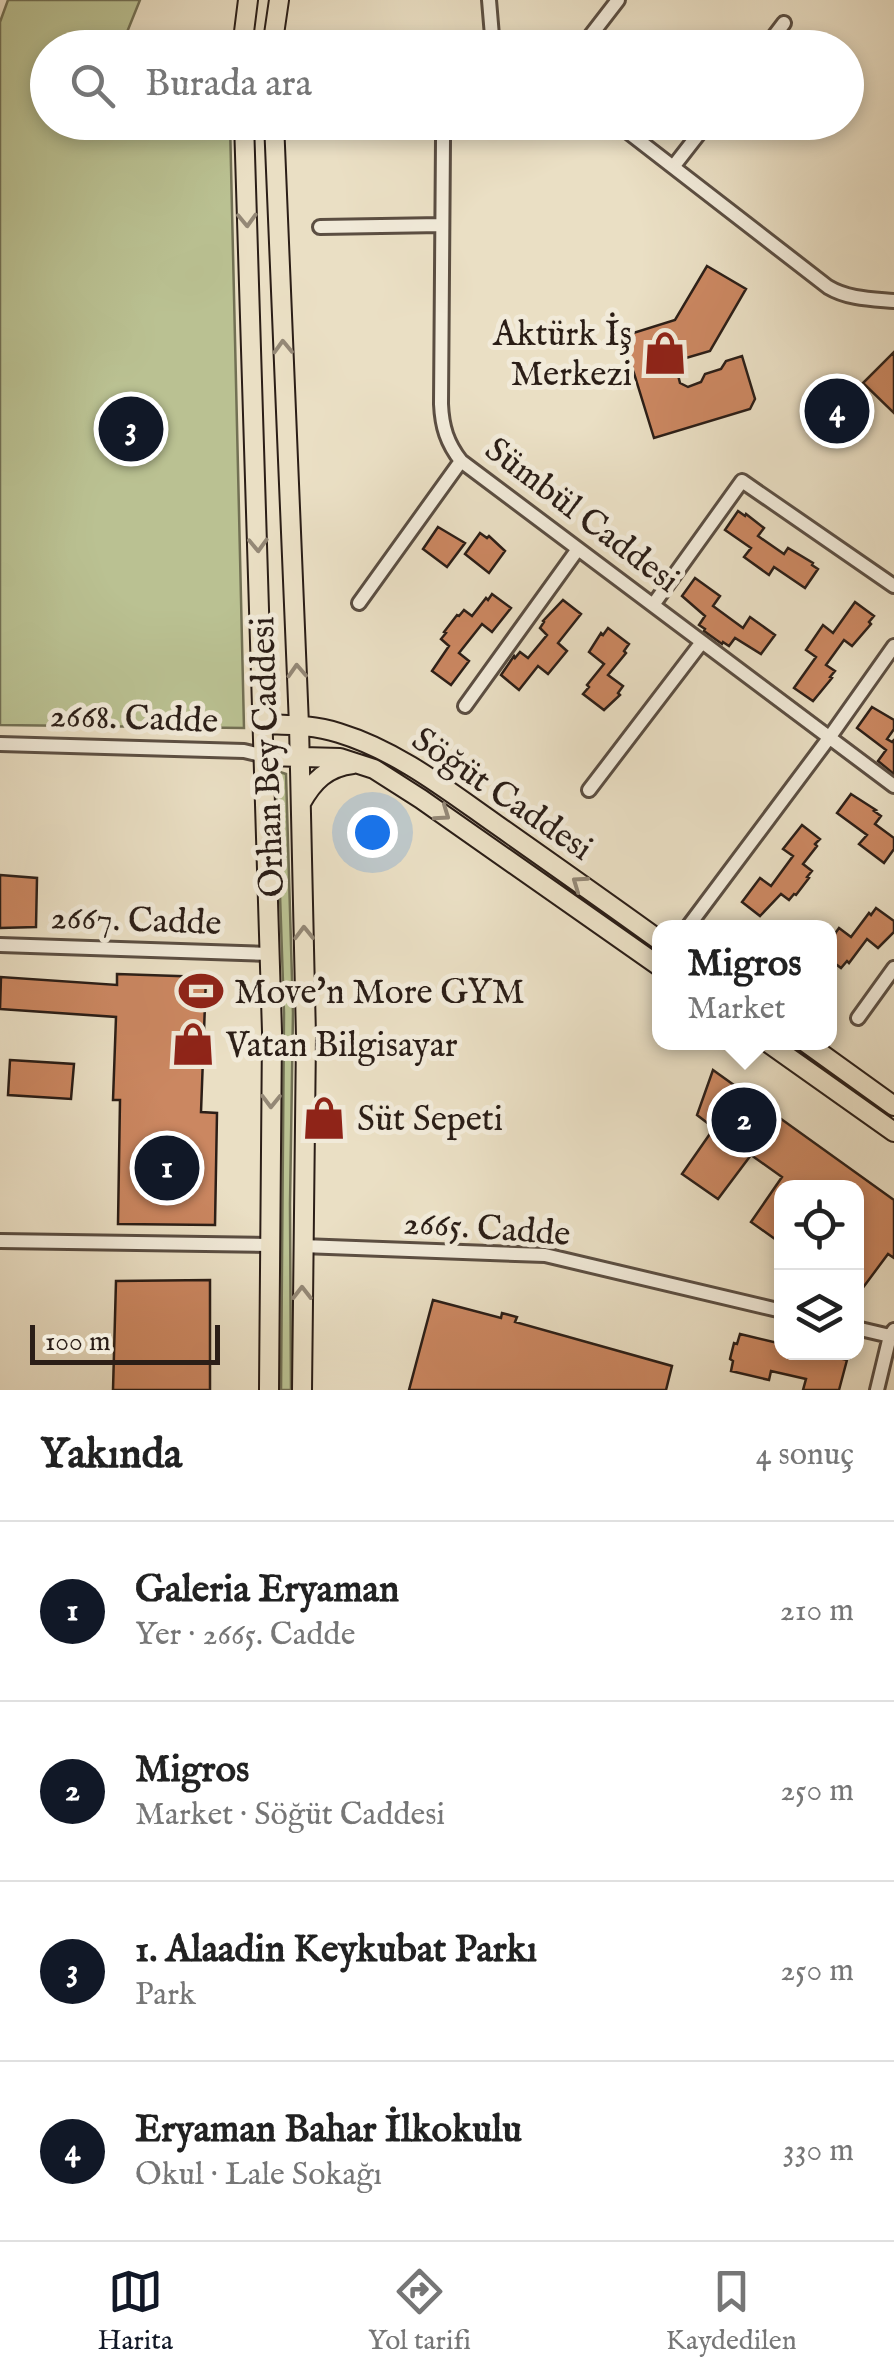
<!DOCTYPE html>
<html lang="tr">
<meta charset="utf-8">
<style>
:root{--surface:#fff;--page:#f2f2f2;--text:#222;--muted:#767676;--line:#e0e0e0;--accent:#111827}
body{margin:0;font-family:"IM FELL English",serif;background:var(--page);color:var(--text)}
.controls{position:absolute;right:30px;bottom:30px;display:grid;overflow:hidden;border-radius:20px;box-shadow:0 5px 15px #0003}
.controls button{width:90px;height:90px;display:grid;place-items:center;padding:0;border:0;border-bottom:2px solid var(--line);background:var(--surface);color:var(--text);font:50px sans-serif}
.scale{position:absolute;left:30px;bottom:25px;width:190px;box-sizing:border-box;padding-left:10px;border:5px solid #2b1e17;border-top:0;font-size:28px;line-height:35px;white-space:nowrap;color:#2b1e17;-webkit-text-stroke:8px #f1ead9;paint-order:stroke}
.you{position:absolute;left:372px;top:832px;width:35px;height:35px;margin:-25px;border:8px solid #fff;border-radius:50%;background:#1a73e8;box-shadow:0 0 0 15px #1a73e833}
.badge{display:grid;place-items:center;width:65px;height:65px;border-radius:50%;background:var(--accent);color:#fff;font-size:32px;font-weight:700}
.pin{position:absolute;translate:-50% -50%;border:5px solid #fff;box-shadow:0 2px 10px #0006}
.popup{position:absolute;left:652px;top:920px;width:185px;height:130px;box-sizing:border-box;display:grid;place-content:center;border-radius:20px;background:var(--surface);filter:drop-shadow(0 2px 8px #0005);font-size:32px;white-space:nowrap;color:var(--muted)}
.popup b{font-size:38px;color:var(--text)}
.popup::after{content:'';position:absolute;left:50%;top:100%;margin-left:-20px;border:20px solid transparent;border-top-color:var(--surface)}
.list{margin:0;padding:0;list-style:none}
h2{display:flex;justify-content:space-between;align-items:center;height:130px;margin:0;padding:0 40px;font-size:42px}
h2 small{font-size:32px;font-weight:400;color:var(--muted)}
.list li{display:grid;grid-template-columns:65px 1fr auto;gap:30px;align-items:center;box-sizing:border-box;height:180px;padding:0 40px;border-top:2px solid var(--line)}
.list b{display:block;font-size:38px;white-space:nowrap}
.list p{margin:0;font-size:32px;white-space:nowrap;color:var(--muted)}
.list em{font-size:32px;font-style:normal;color:var(--muted)}
.icon{flex:none;width:55px;height:55px;fill:none;stroke:currentColor;stroke-width:2;stroke-linecap:round;stroke-linejoin:round}
.map{position:relative;flex:none;width:894px;height:1390px;overflow:hidden}
.search{position:absolute;background:var(--surface);box-shadow:0 5px 15px #0003;left:30px;right:30px;top:30px;height:110px;display:flex;align-items:center;gap:25px;box-sizing:border-box;padding:0 35px;border-radius:55px;color:var(--muted);font-size:38px}
.sheet{height:850px;background:var(--surface)}
nav{display:flex;justify-content:space-around;align-items:center;box-sizing:border-box;height:140px;border-top:2px solid var(--line);background:var(--surface);font-size:28px;color:var(--muted)}
nav a{display:grid;justify-items:center;gap:5px}
nav .on{color:var(--accent)}
.map>svg:first-child{display:block}
</style>
<div class="map">
<svg width="894" height="1390" viewBox="0 0 894 1390">
<rect width="100%" height="100%" fill="#eadfc4"/>
<filter id="stains"><feTurbulence type="fractalNoise" baseFrequency=".002" numOctaves="4"/><feColorMatrix values="0 0 0 0 .2 0 0 0 0 .09 0 0 0 0 .02 0 0 0 .5 -.17"/></filter>
<radialGradient id="worn" r=".72"><stop offset=".6" stop-color="#630" stop-opacity="0"/><stop offset="1" stop-color="#630" stop-opacity=".3"/></radialGradient>
<!-- green -->
<path fill="#bac192" stroke="#727054" stroke-width="2.5" d="M 8,0 L 140,0 L 121,47 L 48,48 L 48,122 L 230,123 L 244,728 L 0,725 L 0,22 Z
M 280,772 L 286,774 L 293,1013 L 290,1204 L 291,1390 L 281,1390 L 284,1013 L 276,776 Z"/>
<!-- building -->
<path fill="#cb8761" stroke="#2b1e17" stroke-width="2.5" d="M 707,266 L 746,289 L 710,351 L 679,360 L 676,367 L 680,383 L 688,387 L 701,382 L 705,374 L 721,369 L 726,361 L 742,356 L 755,399 L 750,409 L 654,438 L 625,344 L 630,334 L 675,320 Z
M 894,352 L 894,413 L 863,383 Z
M 738,511 L 745,516 L 746,514 L 764,528 L 758,536 L 784,554 L 788,548 L 813,563 L 812,565 L 818,569 L 805,588 L 774,567 L 769,575 L 744,557 L 751,548 L 725,530 Z
M 438,527 L 465,543 L 447,567 L 423,549 Z
M 480,533 L 487,538 L 489,536 L 505,551 L 489,573 L 465,554 Z
M 695,578 L 720,596 L 713,606 L 743,628 L 750,617 L 775,635 L 761,654 L 735,638 L 729,646 L 723,642 L 722,644 L 704,631 L 705,629 L 699,625 L 705,616 L 682,596 Z
M 492,594 L 511,608 L 492,632 L 482,624 L 459,653 L 469,661 L 451,685 L 432,671 L 449,646 L 441,639 L 446,633 L 444,632 L 457,615 L 459,616 L 464,610 L 472,616 L 486,598 L 488,600 Z
M 563,600 L 581,614 L 558,643 L 567,651 L 548,674 L 538,666 L 519,690 L 501,675 L 514,656 L 515,658 L 520,652 L 528,658 L 547,635 L 540,628 L 544,622 L 543,621 Z
M 855,602 L 874,616 L 869,622 L 871,624 L 852,646 L 844,640 L 826,665 L 835,671 L 830,677 L 832,678 L 813,701 L 794,688 L 816,657 L 806,650 L 823,625 L 833,633 Z
M 608,628 L 629,644 L 624,651 L 626,653 L 608,675 L 623,686 L 618,693 L 620,695 L 604,710 L 583,694 L 589,687 L 587,685 L 604,664 L 589,652 L 601,633 L 603,635 Z
M 872,707 L 894,720 L 894,729 L 887,739 L 892,742 L 894,740 L 894,774 L 878,761 L 886,750 L 857,728 Z
M 851,794 L 876,810 L 874,811 L 881,816 L 875,824 L 894,838 L 894,849 L 884,863 L 859,844 L 867,835 L 837,813 Z
M 802,825 L 820,839 L 815,844 L 817,846 L 803,864 L 812,871 L 807,877 L 809,878 L 796,895 L 794,894 L 789,900 L 781,894 L 760,916 L 742,902 L 760,878 L 771,886 L 793,856 L 783,849 Z
M 0,875 L 37,878 L 36,927 L 0,928 Z
M 876,908 L 894,921 L 894,932 L 878,948 L 867,939 L 849,963 L 847,961 L 841,968 L 829,959 L 829,931 L 834,935 L 839,928 L 851,937 L 869,913 L 871,915 Z
M 117,974 L 206,977 L 201,1112 L 217,1113 L 215,1225 L 118,1224 L 120,1100 L 113,1100 L 116,1017 L 0,1009 L 1,977 L 117,985 Z
M 10,1060 L 74,1064 L 71,1099 L 8,1095 Z
M 713,1070 L 894,1200 L 894,1258 L 888,1254 L 856,1297 L 856,1188 L 782,1188 L 782,1244 L 751,1222 L 782,1177 L 751,1155 L 718,1199 L 682,1174 L 714,1128 L 697,1115 Z
M 210,1280 L 210,1390 L 113,1390 L 116,1281 Z
M 433,1300 L 501,1318 L 502,1313 L 517,1317 L 515,1322 L 672,1366 L 666,1390 L 409,1390 Z
M 740,1334 L 782,1344 L 782,1352 L 815,1352 L 847,1360 L 839,1390 L 803,1390 L 806,1379 L 771,1371 L 769,1380 L 731,1371 L 733,1361 L 730,1359 L 734,1343 L 737,1344 Z"/>
<g fill="none" stroke-linecap="round" stroke-linejoin="round">
<!-- minor casing -->
<g stroke="#5b4e42" stroke-width="18">
<path id="minor" d="M 489,0 L 493,48
M 581,48 L 618,0
M 765,48 L 784,23
M 445,122 L 443,140 L 441,404 C 442,427 447,443 461,461 L 894,786
M 615,122 L 828,287 C 848,299 871,299 894,301
M 673,167 L 708,122
M 320,227 L 442,225
M 359,603 L 461,461
M 653,605 L 742,481 L 894,586
M 465,706 L 578,549
M 0,744 L 244,751 L 265,756
M 589,790 L 702,642
M 687,928 L 829,738 L 894,646
M 0,945 L 270,954
M 858,1018 L 894,968
M 0,1241 L 270,1245
M 302,1246 L 545,1255 L 782,1311
M 856,1328 L 890,1336
M 877,1390 L 890,1336 L 894,1330"/>
</g>
<!-- major casing -->
<g stroke="#2b1e17" stroke-width="22">
<path id="major" d="M 242,48 L 248,0
M 272,48 L 279,0
M 244,122 L 272,1032 L 269,1390
M 274,122 L 299,725 L 306,1037 L 302,1390
M 264,724 C 290,725 314,725 339,733 C 398,751 447,790 497,825 C 551,863 605,901 659,940
M 265,756 L 340,758 L 374,769 L 421,799 L 659,966
M 301,803 C 313,781 327,767 353,764
M 767,1042 L 894,1132
M 805,1042 L 894,1106"/>
</g>
<!-- minor -->
<use href="#minor" stroke="#f1ead9" stroke-width="12"/>
<!-- major -->
<use href="#major" stroke="#eadfc4" stroke-width="18"/>
</g>
<!-- one-way arrows -->
<defs><path id="oneway-chevron" d="M-2-3.5L2.5 0L-2 3.5" fill="none" stroke-width="1.6" stroke-linecap="round" stroke-linejoin="round" transform="scale(2.5)"/></defs>
<g stroke="#948876">
<use href="#oneway-chevron" transform="translate(247 220) rotate(88)"/>
<use href="#oneway-chevron" transform="translate(283 347) rotate(-92)"/>
<use href="#oneway-chevron" transform="translate(258 545) rotate(88)"/>
<use href="#oneway-chevron" transform="translate(297 671) rotate(-93)"/>
<use href="#oneway-chevron" transform="translate(443 814) rotate(35)"/>
<use href="#oneway-chevron" transform="translate(579 883) rotate(-145)"/>
<use href="#oneway-chevron" transform="translate(304 933) rotate(-91)"/>
<use href="#oneway-chevron" transform="translate(271 1101) rotate(91)"/>
<use href="#oneway-chevron" transform="translate(302 1293) rotate(-90)"/>
</g>
<!-- icons -->
<defs>
<g id="shop-bare" transform="scale(3.45)"><path d="M-5-2.5h2.3a2.7 3.5 0 0 1 5.4 0H5L5.5 6h-11ZM-1.5-2.5h3a1.5 2.3 0 0 0-3 0Z" fill="#8f2418" stroke="#f1ead9" stroke-width="2.5" paint-order="stroke"/></g>
<g id="stadium-bare" transform="scale(3.45)"><path d="M0-5a6.5 5 0 1 0 0 10a6.5 5 0 1 0 0-10ZM-3.5-1.8h7v3.6h-7Z" fill="#8f2418" stroke="#f1ead9" stroke-width="2.5" paint-order="stroke"/></g>
</defs>
<g fill-rule="evenodd">
<use href="#shop-bare" x="665" y="353"/>
<use href="#stadium-bare" x="201" y="991"/>
<use href="#shop-bare" x="193" y="1044"/>
<use href="#shop-bare" x="324" y="1118"/>
</g>
<g text-anchor="middle" stroke-width="10" stroke-linejoin="round" paint-order="stroke">
<!-- poi labels -->
<g font-size="35" fill="#2b1e17" stroke="#f1ead9" text-anchor="start">
<text x="632" y="345" text-anchor="end">Aktürk İş<tspan x="632" dy="40">Merkezi</tspan></text>
<text x="234" y="1003">Move'n More GYM</text>
<text x="226" y="1056">Vatan Bilgisayar</text>
<text x="357" y="1130">Süt Sepeti</text>
</g>
<!-- street labels -->
<g font-size="35" fill="#2b1e17" stroke="#f1ead9">
<text transform="translate(583 514) rotate(37)" y="12">Sümbül Caddesi</text>
<text transform="translate(134 717) rotate(2)" y="12">2668. Cadde</text>
<text transform="translate(266 757) rotate(-92)" y="12">Orhan Bey Caddesi</text>
<text transform="translate(503 793) rotate(34)" y="12">Söğüt Caddesi</text>
<text transform="translate(136 919) rotate(2)" y="12">2667. Cadde</text>
<text transform="translate(487 1227) rotate(4)" y="12">2665. Cadde</text>
</g>
</g>
<rect width="100%" height="100%" filter="url(#stains)"/>
<rect width="100%" height="100%" fill="url(#worn)"/>
</svg>
<div class="controls">
<button><svg class="icon" aria-label="locate" viewBox="0 0 24 24"><circle cx="12" cy="12" r="6"/><path d="M12 2v4M12 18v4M2 12h4M18 12h4"/></svg></button>
<button><svg class="icon" aria-label="layers" viewBox="0 0 24 24"><path d="M12 4l9 5-9 5-9-5zM3 14l9 5 9-5"/></svg></button>
</div>
<div class="scale">100 m</div>
<div class="you"></div>
<div class="pin badge" style="left:167px;top:1168px">1</div>
<div class="pin badge" style="left:744px;top:1120px">2</div>
<div class="popup"><b>Migros</b>Market</div>
<div class="pin badge" style="left:131px;top:429px">3</div>
<div class="pin badge" style="left:837px;top:411px">4</div>
<div class="search"><svg class="icon" aria-label="search" viewBox="0 0 24 24"><circle cx="10" cy="10" r="6"/><path d="M15 15l6 6"/></svg>Burada ara</div>
</div>
<section class="sheet">
<h2>Yakında<small>4 sonuç</small></h2>
<ul class="list">
<li><span class="badge">1</span><div><b>Galeria Eryaman</b><p>Yer · 2665. Cadde</p></div><em>210 m</em></li>
<li><span class="badge">2</span><div><b>Migros</b><p>Market · Söğüt Caddesi</p></div><em>250 m</em></li>
<li><span class="badge">3</span><div><b>1. Alaadin Keykubat Parkı</b><p>Park</p></div><em>250 m</em></li>
<li><span class="badge">4</span><div><b>Eryaman Bahar İlkokulu</b><p>Okul · Lale Sokağı</p></div><em>330 m</em></li>
</ul>
</section>
<nav>
<a class="on"><svg class="icon" aria-label="map" viewBox="0 0 24 24"><path d="M3 6l6-2 6 2 6-2v14l-6 2-6-2-6 2zM9 4v14M15 6v14"/></svg>Harita</a>
<a><svg class="icon" aria-label="directions" viewBox="0 0 24 24"><path d="M12 3l9 9-9 9-9-9zM9 14v-3h6M13 9l2 2-2 2"/></svg>Yol tarifi</a>
<a><svg class="icon" aria-label="saved" viewBox="0 0 24 24"><path d="M7 4h10v16l-5-4-5 4z"/></svg>Kaydedilen</a>
</nav>
